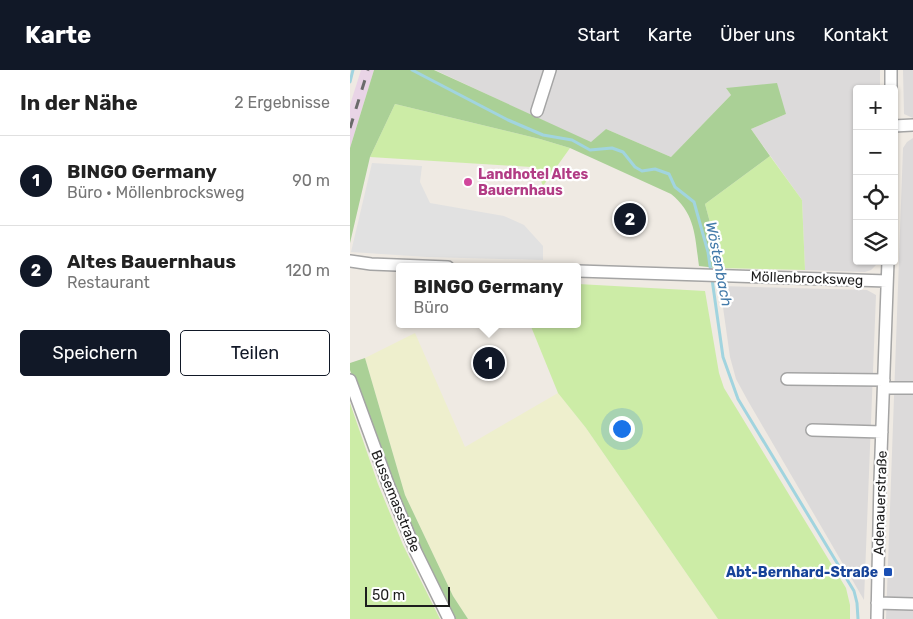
<!DOCTYPE html>
<html lang="de">
<meta charset="utf-8">
<style>
:root{--surface:#fff;--page:#f6f6f6;--text:#222;--muted:#767676;--line:#e0e0e0;--accent:#111827}
body{margin:0;font-family:Rubik,sans-serif;background:var(--page);color:var(--text)}
.controls{position:absolute;right:15px;top:15px;display:grid;overflow:hidden;border-radius:5px;box-shadow:0 1px 4px #0004}
.controls button{width:45px;height:45px;display:grid;place-items:center;padding:0;border:0;border-bottom:1px solid var(--line);background:var(--surface);color:var(--text);font:25px sans-serif}
.scale{position:absolute;left:15px;bottom:12px;width:85px;box-sizing:border-box;padding-left:5px;border:2px solid #1d1d1d;border-top:0;font-size:14px;line-height:18px;white-space:nowrap;color:#1d1d1d;-webkit-text-stroke:4px #fff;paint-order:stroke}
.you{position:absolute;left:271px;top:358px;width:18px;height:18px;margin:-12px;border:4px solid #fff;border-radius:50%;background:#1a73e8;box-shadow:0 0 0 8px #1a73e833}
.badge{display:grid;place-items:center;width:32px;height:32px;border-radius:50%;background:var(--accent);color:#fff;font-size:16px;font-weight:700}
.pin{position:absolute;translate:-50% -50%;border:2px solid #fff;box-shadow:0 1px 5px #0006}
.popup{position:absolute;left:46px;top:193px;width:185px;height:65px;box-sizing:border-box;display:grid;place-content:center;border-radius:5px;background:var(--surface);filter:drop-shadow(0 1px 4px #0005);font-size:16px;white-space:nowrap;color:var(--muted)}
.popup b{font-size:19px;color:var(--text)}
.popup::after{content:'';position:absolute;left:50%;top:100%;margin-left:-10px;border:10px solid transparent;border-top-color:var(--surface)}
.list{margin:0;padding:0;list-style:none}
h2{display:flex;justify-content:space-between;align-items:center;height:65px;margin:0;padding:0 20px;font-size:21px}
h2 small{font-size:16px;font-weight:400;color:var(--muted)}
.list li{display:grid;grid-template-columns:32px 1fr auto;gap:15px;align-items:center;box-sizing:border-box;height:90px;padding:0 20px;border-top:1px solid var(--line)}
.list b{display:block;font-size:19px;white-space:nowrap}
.list p{margin:0;font-size:16px;white-space:nowrap;color:var(--muted)}
.list em{font-size:16px;font-style:normal;color:var(--muted)}
.actions{display:flex;gap:10px;padding:15px 20px}
.actions a{flex:1;padding:11px 0;border:1px solid var(--accent);border-radius:5px;text-align:center;font-size:18px;color:var(--accent)}
.actions .main{background:var(--accent);color:#fff}
.icon{flex:none;width:28px;height:28px;fill:none;stroke:currentColor;stroke-width:2;stroke-linecap:round;stroke-linejoin:round}
.map{position:relative;flex:none;width:563px;height:549px;overflow:hidden}
header{display:flex;align-items:center;gap:30px;box-sizing:border-box;height:70px;padding:0 25px;background:var(--accent);color:#fff}
header strong{font-size:24px}
nav{display:flex;gap:28px;margin-inline-start:auto;font-size:18px}
main{display:flex}
aside{flex:1;background:var(--surface)}
.map>svg:first-child{display:block}
</style>
<header>
<strong>Karte</strong>
<nav><a>Start</a><a>Karte</a><a>Über uns</a><a>Kontakt</a></nav>
</header>
<main>
<aside>
<h2>In der Nähe<small>2 Ergebnisse</small></h2>
<ul class="list">
<li><span class="badge">1</span><div><b>BINGO Germany</b><p>Büro · Möllenbrocksweg</p></div><em>90 m</em></li>
<li><span class="badge">2</span><div><b>Altes Bauernhaus</b><p>Restaurant</p></div><em>120 m</em></li>
</ul>
<div class="actions"><a class="main">Speichern</a><a>Teilen</a></div>
</aside>
<div class="map">
<svg width="563" height="549" viewBox="0 0 563 549">
<rect width="100%" height="100%" fill="#efeae3"/>
<!-- residential -->
<path fill="#dcdada" d="M 85,0 L 530,0 L 530,19 L 507,19 L 507,191 L 526,191 L 526,195 L 521,200 L 515,202 L 455,200 L 452,130 L 401,59 L 436,44 L 376,18 L 381,25 L 321,87 L 256,59 L 241,73 Z
M 553,0 L 563,0 L 563,48 L 554,44 Z
M 563,68 L 563,549 L 536,549 L 553,78 L 557,72 Z
M 370,216 L 517,220 L 526,225 L 514,530 L 398,331 L 386,309 L 380,287 Z"/>
<!-- industrial -->
<path fill="#e9d4e6" d="M 11,0 L 24,0 L 0,78 L 0,35 Z"/>
<!-- farmland -->
<path fill="#eeefcd" d="M 65,263 L 115,377 L 208,323 L 236,358 L 368,549 L 118,549 L 103,526 L 55,425 L 15,288 Z"/>
<!-- grass -->
<path fill="#cceca6" d="M 45,34 L 190,69 L 220,78 L 193,116 L 189,106 L 181,97 L 20,87 Z
M 420,86 L 452,130 L 455,200 L 367,198 L 362,160 L 355,134 Z
M 228,214 L 355,221 L 369,303 L 374,318 L 496,518 L 500,535 L 500,549 L 368,549 L 236,358 L 208,323 L 180,254 L 228,254 Z
M 0,333 L 28,414 L 53,475 L 90,549 L 0,549 Z"/>
<!-- forest -->
<path fill="#aad096" d="M 24,0 L 84,0 L 241,72 L 256,59 L 321,87 L 381,25 L 376,18 L 427,13 L 436,44 L 401,59 L 420,86 L 355,134 L 362,160 L 367,198 L 349,196 C 345,168 346,144 321,124 L 220,78 L 190,69 L 45,34 L 20,87 L 0,173 L 0,78 Z
M 15,288 L 55,425 L 103,526 L 118,549 L 104,549 L 60,457 L 33,393 L 0,300 L 0,293 Z"/>
<!-- parking -->
<path fill="#e1e1e1" d="M 22,93 L 72,96 L 70,112 L 80,133 L 154,146 L 174,155 L 193,176 L 193,190 L 77,187 L 1,182 Z"/>
<g fill="none" stroke-linecap="round" stroke-linejoin="round">
<!-- stream -->
<path stroke="#a1d4df" stroke-width="3" d="M 62,0 L 158,50 L 193,65 L 222,70 L 240,80 L 262,78 L 273,82 L 285,97 L 292,101 L 305,99 L 319,104 L 325,117 L 344,132 L 358,182 L 361,203
M 0,12 L 3,0
M 362,209 L 373,287 L 388,329 L 504,521 L 507,533 L 508,549"/>
<!-- street casing -->
<g stroke="#a4a4a4" stroke-width="14">
<path id="street" d="M 541,0 L 541,19
M 187,41 L 200,0
M 544,56 L 563,55
M 0,191 L 21,194 L 98,197
M 228,201 L 537,211
M 437,309 L 534,310
M 0,310 L 38,414 L 66,482 L 99,549
M 534,318 L 563,318
M 462,360 L 532,362
M 527,533 L 563,534
M 527,549 L 530,411 L 538,191"/>
</g>
<!-- street -->
<use href="#street" stroke="#fff" stroke-width="11"/>
<!-- rail -->
<path stroke="#6b6b6b" stroke-width="3" stroke-dasharray="10 10" stroke-linecap="butt" d="M 0,58 L 18,0"/>
</g>
<!-- markers -->
<circle fill="#d1479c" stroke="#fff" stroke-width="2" cx="118" cy="112" r="5"/>
<rect fill="#1a4fb4" stroke="#fff" stroke-width="2" x="533" y="497" width="10" height="10" rx="2.5"/>
<g text-anchor="middle" stroke-width="4.5" stroke-linejoin="round" paint-order="stroke">
<!-- hotel labels -->
<g font-size="14" font-weight="bold" fill="#b23c85" stroke="#fff" text-anchor="start">
<text x="128" y="109">Landhotel Altes<tspan x="128" dy="16">Bauernhaus</tspan></text>
</g>
<!-- street labels -->
<g font-size="14" fill="#1d1d1d" stroke="#fff">
<text transform="translate(457 208) rotate(2)" y="5">Möllenbrocksweg</text>
<text transform="translate(46 431) rotate(68)" y="5">Bussemasstraße</text>
<text transform="translate(530 433) rotate(-88)" y="5">Adenauerstraße</text>
</g>
<!-- transit labels -->
<g font-size="14" font-weight="bold" fill="#164399" stroke="#fff" text-anchor="end">
<text x="528" y="507">Abt-Bernhard-Straße</text>
</g>
<!-- water labels -->
<g font-size="15" font-style="italic" fill="#437aa9" stroke="#fff">
<text transform="translate(369 194) rotate(79)" y="5">Wöstenbach</text>
</g>
</g>
</svg>
<div class="controls">
<button>+</button>
<button>−</button>
<button><svg class="icon" aria-label="locate" viewBox="0 0 24 24"><circle cx="12" cy="12" r="6"/><path d="M12 2v4M12 18v4M2 12h4M18 12h4"/></svg></button>
<button><svg class="icon" aria-label="layers" viewBox="0 0 24 24"><path d="M12 4l9 5-9 5-9-5zM3 14l9 5 9-5"/></svg></button>
</div>
<div class="scale">50 m</div>
<div class="you"></div>
<div class="pin badge" style="left:139px;top:293px">1</div>
<div class="popup"><b>BINGO Germany</b>Büro</div>
<div class="pin badge" style="left:280px;top:149px">2</div>
</div>
</main>
